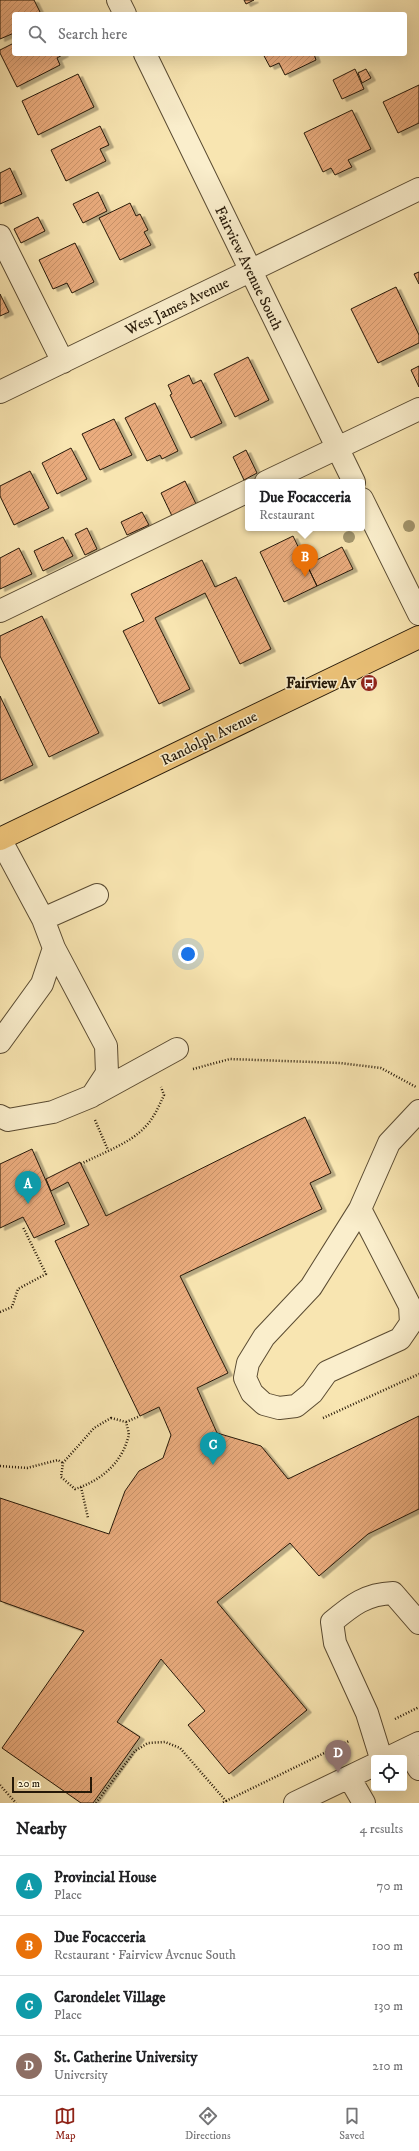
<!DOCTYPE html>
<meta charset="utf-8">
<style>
:root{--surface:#fff;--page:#f2f2f2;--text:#202124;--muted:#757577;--line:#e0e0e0;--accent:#8f2418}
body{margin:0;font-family:"IM FELL DW Pica",serif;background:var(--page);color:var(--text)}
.controls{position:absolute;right:12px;bottom:12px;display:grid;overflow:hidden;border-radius:4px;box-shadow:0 4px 16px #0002}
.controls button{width:36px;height:36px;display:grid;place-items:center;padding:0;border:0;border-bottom:1px solid var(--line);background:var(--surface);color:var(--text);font:20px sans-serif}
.scale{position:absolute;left:12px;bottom:10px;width:80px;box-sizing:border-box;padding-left:4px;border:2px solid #251808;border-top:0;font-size:11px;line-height:14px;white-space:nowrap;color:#251808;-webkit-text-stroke:3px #faeecc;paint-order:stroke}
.you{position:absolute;left:188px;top:954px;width:14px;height:14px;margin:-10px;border:3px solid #fff;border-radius:50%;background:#1a73e8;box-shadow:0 0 0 6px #1a73e833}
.badge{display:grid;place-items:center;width:26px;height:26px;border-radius:50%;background:var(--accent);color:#fff;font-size:13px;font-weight:700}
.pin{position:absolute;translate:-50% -33px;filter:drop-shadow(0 1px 2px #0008)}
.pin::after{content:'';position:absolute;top:21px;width:14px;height:12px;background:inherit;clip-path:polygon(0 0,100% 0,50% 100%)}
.popup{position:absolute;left:245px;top:479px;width:120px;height:52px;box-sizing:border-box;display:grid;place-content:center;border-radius:4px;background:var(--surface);filter:drop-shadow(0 1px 3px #0005);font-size:13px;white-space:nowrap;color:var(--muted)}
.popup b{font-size:15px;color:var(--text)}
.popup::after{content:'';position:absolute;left:50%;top:100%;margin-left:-8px;border:8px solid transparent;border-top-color:var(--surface)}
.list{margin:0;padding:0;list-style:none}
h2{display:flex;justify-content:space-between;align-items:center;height:52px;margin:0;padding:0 16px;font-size:17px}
h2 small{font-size:13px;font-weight:400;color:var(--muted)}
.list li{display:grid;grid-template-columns:26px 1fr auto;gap:12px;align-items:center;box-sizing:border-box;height:60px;padding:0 16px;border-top:1px solid var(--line)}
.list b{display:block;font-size:15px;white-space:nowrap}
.list p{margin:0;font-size:13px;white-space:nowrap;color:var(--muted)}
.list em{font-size:13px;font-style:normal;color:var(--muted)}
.icon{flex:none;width:22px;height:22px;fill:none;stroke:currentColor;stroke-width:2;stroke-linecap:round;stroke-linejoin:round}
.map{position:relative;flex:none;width:419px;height:1803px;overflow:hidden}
.search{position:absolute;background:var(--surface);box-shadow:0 4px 16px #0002;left:12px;right:12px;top:12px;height:44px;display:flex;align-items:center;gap:10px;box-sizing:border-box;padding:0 14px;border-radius:4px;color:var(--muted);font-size:15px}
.sheet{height:292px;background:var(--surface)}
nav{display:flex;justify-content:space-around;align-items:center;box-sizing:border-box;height:56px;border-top:1px solid var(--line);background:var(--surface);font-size:11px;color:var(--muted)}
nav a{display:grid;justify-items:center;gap:2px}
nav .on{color:var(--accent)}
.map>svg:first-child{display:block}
</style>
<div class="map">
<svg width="419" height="1803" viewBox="0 0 419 1803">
<defs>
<pattern id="building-hatch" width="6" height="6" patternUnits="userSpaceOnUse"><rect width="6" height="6" fill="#eaac7e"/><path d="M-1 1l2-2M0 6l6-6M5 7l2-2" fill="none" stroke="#c9936b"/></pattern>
<filter id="shadow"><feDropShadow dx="4.5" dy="2.5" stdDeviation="0" flood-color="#0004"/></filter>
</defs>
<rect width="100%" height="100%" fill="#f8e5b1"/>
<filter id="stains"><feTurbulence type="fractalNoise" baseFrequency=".005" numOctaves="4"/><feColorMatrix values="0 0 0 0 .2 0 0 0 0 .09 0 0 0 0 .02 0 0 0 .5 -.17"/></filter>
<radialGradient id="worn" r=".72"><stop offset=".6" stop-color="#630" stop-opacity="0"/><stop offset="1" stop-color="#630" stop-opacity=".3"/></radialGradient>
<!-- building -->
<path fill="url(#building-hatch)" stroke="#251808" filter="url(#shadow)" d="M 0,0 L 34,0 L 41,14 L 14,14 L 14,33 L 0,39 Z
M 244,0 L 254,0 L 246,4 Z
M 14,43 L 14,54 L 64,54 L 57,58 L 60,65 L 17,87 L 0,53 L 0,50 Z
M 263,54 L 314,54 L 316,60 L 285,75 L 279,63 L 270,67 Z
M 355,69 L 364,89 L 342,99 L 333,80 Z
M 366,69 L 371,78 L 362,83 L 358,73 Z
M 78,74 L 94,107 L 38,135 L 22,101 Z
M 419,85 L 419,123 L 398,133 L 383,102 Z
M 352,110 L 371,149 L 348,160 L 352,167 L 335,175 L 331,168 L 323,172 L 304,133 Z
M 100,126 L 109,145 L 100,149 L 106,161 L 66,181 L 51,150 Z
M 10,168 L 22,194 L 0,204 L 0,173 Z
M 98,192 L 107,211 L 83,223 L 73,204 Z
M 130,203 L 136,216 L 140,214 L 148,230 L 144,232 L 151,245 L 120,260 L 99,218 Z
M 38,217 L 45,231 L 21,243 L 14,229 Z
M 75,243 L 94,282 L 72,293 L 67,283 L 53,289 L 39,260 Z
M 419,272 L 419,284 L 414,274 Z
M 396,287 L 419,335 L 419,343 L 378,363 L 351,309 Z
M 0,294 L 9,312 L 0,316 Z
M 248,357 L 269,400 L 235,417 L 214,374 Z
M 419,366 L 419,387 L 411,370 Z
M 189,375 L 193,384 L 201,380 L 222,423 L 191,438 L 170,395 L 172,394 L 168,385 Z
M 155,403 L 178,451 L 162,459 L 160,455 L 147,461 L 125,418 Z
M 114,419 L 132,455 L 100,470 L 82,434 Z
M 71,448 L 87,479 L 57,494 L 42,463 Z
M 246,450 L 257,473 L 244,480 L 233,457 Z
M 30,471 L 49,508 L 14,525 L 0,496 L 0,486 Z
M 185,481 L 196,504 L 172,516 L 161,493 Z
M 142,512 L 149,525 L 127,535 L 121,522 Z
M 87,528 L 97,549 L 85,555 L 75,534 Z
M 293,536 L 317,586 L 284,602 L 260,552 Z
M 63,537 L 73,556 L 43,571 L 34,551 Z
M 342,547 L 353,569 L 317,586 L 307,565 Z
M 19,548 L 32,574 L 0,589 L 0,558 Z
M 202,560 L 215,587 L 236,577 L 271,649 L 240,664 L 205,593 L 155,618 L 190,689 L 159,704 L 123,631 L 144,621 L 131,594 Z
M 42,616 L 99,733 L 49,757 L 0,656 L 0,636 Z
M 0,696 L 33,765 L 0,781 Z
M 305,1117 L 331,1173 L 310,1183 L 322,1209 L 180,1276 L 228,1373 L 197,1388 L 217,1433 L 261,1446 L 288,1479 L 419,1416 L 419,1509 L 368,1534 L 319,1576 L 290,1543 L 217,1602 L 307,1710 L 229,1774 L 188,1725 L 205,1711 L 161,1659 L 117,1722 L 140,1737 L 93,1803 L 81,1803 L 2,1748 L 84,1631 L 0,1601 L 0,1498 L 109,1534 L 125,1491 L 139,1471 L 163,1458 L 171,1435 L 159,1407 L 140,1416 L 55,1241 L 89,1225 L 68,1182 L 51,1191 L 46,1179 L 80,1162 L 106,1216 Z
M 32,1149 L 65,1224 L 34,1238 L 23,1217 L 0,1228 L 0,1164 Z"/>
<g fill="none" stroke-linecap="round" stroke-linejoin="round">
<!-- minor casing -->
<g stroke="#5a4b32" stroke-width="24">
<path id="minor" d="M 118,0 L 125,14
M 145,54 L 354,482
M 0,236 L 63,362
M 0,392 L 419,189
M 266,482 L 419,409
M 362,499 L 419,614
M 0,611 L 248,491
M 43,919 L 97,895
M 0,1042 L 42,984 L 54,948 L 43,919 L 0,839
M 95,1094 L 177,1049
M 0,1116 L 8,1120 L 53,1112 L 92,1096 L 107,1073 L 106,1046 L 54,948
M 360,1209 L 410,1306 L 411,1323 L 400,1339 L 327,1372 L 312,1393 L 296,1406 L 279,1408 L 264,1404 L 252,1393 L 245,1378 L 248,1363 L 264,1337 L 311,1287 L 360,1209 L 389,1143 L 419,1111
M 407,1749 L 419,1769
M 381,1758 L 367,1713 L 335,1643 L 332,1622 C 352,1605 366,1594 393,1593 L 419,1623
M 388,1758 L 419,1743
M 349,1777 L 364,1803
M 295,1803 L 374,1765"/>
</g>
<!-- major casing -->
<g stroke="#251808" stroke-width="24">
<path id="major" d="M 0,839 L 419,637"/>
</g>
<!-- path -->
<path stroke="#251808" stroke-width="2.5" stroke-dasharray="1 2" stroke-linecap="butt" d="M 193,1069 L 230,1059 L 340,1063 L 381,1068 L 416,1087
M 95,1120 L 108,1150
M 81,1164 C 100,1154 131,1143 145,1127 C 154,1118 159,1106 164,1095 L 161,1087
M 0,1312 L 12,1307 L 18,1289 L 46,1274 L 23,1227
M 111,1418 L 126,1422 C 127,1427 130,1433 128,1438 C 121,1464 100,1481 75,1489 L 61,1477 L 63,1463 L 94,1428 Z
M 323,1418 L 419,1374
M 126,1422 L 140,1416
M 0,1466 L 27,1468 L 58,1460 L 63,1463
M 81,1487 L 88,1518
M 395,1719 L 419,1707
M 0,1785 L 16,1803
M 226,1801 L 349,1741
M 96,1803 L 135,1751 L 148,1743 L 165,1742 L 180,1748 L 226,1801 L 222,1803"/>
<!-- minor -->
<use href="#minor" stroke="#faeecc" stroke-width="22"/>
<!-- major -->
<use href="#major" stroke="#ecc278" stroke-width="22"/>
</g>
<!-- trees -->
<g fill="#a2956d">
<circle cx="409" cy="526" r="6"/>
<circle cx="349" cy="537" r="6"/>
</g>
<!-- icons -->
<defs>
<g id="bus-disc" transform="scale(0.9)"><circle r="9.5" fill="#8f2418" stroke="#faeecc"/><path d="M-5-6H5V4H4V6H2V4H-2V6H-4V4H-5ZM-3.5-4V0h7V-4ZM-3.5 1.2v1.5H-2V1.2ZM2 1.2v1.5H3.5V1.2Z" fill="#fff"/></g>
</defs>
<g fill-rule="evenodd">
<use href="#bus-disc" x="369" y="683"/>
</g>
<g text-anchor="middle" stroke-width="3" stroke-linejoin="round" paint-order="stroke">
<!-- street labels -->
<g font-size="15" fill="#251808" stroke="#faeecc">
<text transform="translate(249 268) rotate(64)" y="5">Fairview Avenue South</text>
<text transform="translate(177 306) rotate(-26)" y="5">West James Avenue</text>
<text transform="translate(209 738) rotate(-26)" y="5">Randolph Avenue</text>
</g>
<!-- poi labels -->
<g font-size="15" font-weight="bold" fill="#251808" stroke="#faeecc" text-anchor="end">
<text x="356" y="688">Fairview Av</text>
</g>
</g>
<rect width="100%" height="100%" filter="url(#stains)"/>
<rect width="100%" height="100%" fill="url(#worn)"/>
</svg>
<div class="controls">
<button><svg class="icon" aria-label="locate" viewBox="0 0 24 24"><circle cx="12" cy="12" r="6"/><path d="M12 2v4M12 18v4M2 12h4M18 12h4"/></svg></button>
</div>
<div class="scale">20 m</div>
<div class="you"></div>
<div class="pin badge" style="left:28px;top:1204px;background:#0f9aa8">A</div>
<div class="pin badge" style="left:305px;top:577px;background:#e8710a">B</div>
<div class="popup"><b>Due Focacceria</b>Restaurant</div>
<div class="pin badge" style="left:213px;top:1465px;background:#0f9aa8">C</div>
<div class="pin badge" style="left:338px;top:1773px;background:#8d6e63">D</div>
<div class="search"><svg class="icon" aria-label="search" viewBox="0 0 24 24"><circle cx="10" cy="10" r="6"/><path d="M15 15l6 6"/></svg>Search here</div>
</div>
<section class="sheet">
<h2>Nearby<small>4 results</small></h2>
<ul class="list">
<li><span class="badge" style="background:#0f9aa8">A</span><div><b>Provincial House</b><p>Place</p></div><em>70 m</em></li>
<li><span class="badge" style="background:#e8710a">B</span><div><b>Due Focacceria</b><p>Restaurant · Fairview Avenue South</p></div><em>100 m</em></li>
<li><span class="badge" style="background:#0f9aa8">C</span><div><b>Carondelet Village</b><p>Place</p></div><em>130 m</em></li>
<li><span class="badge" style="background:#8d6e63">D</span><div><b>St. Catherine University</b><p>University</p></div><em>210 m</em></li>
</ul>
</section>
<nav>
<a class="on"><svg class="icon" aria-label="map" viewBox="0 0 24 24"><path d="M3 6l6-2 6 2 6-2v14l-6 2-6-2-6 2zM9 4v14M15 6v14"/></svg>Map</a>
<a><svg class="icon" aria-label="directions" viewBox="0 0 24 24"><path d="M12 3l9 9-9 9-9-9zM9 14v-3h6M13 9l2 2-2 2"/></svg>Directions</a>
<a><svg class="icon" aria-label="saved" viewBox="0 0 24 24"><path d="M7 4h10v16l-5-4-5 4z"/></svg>Saved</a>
</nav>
